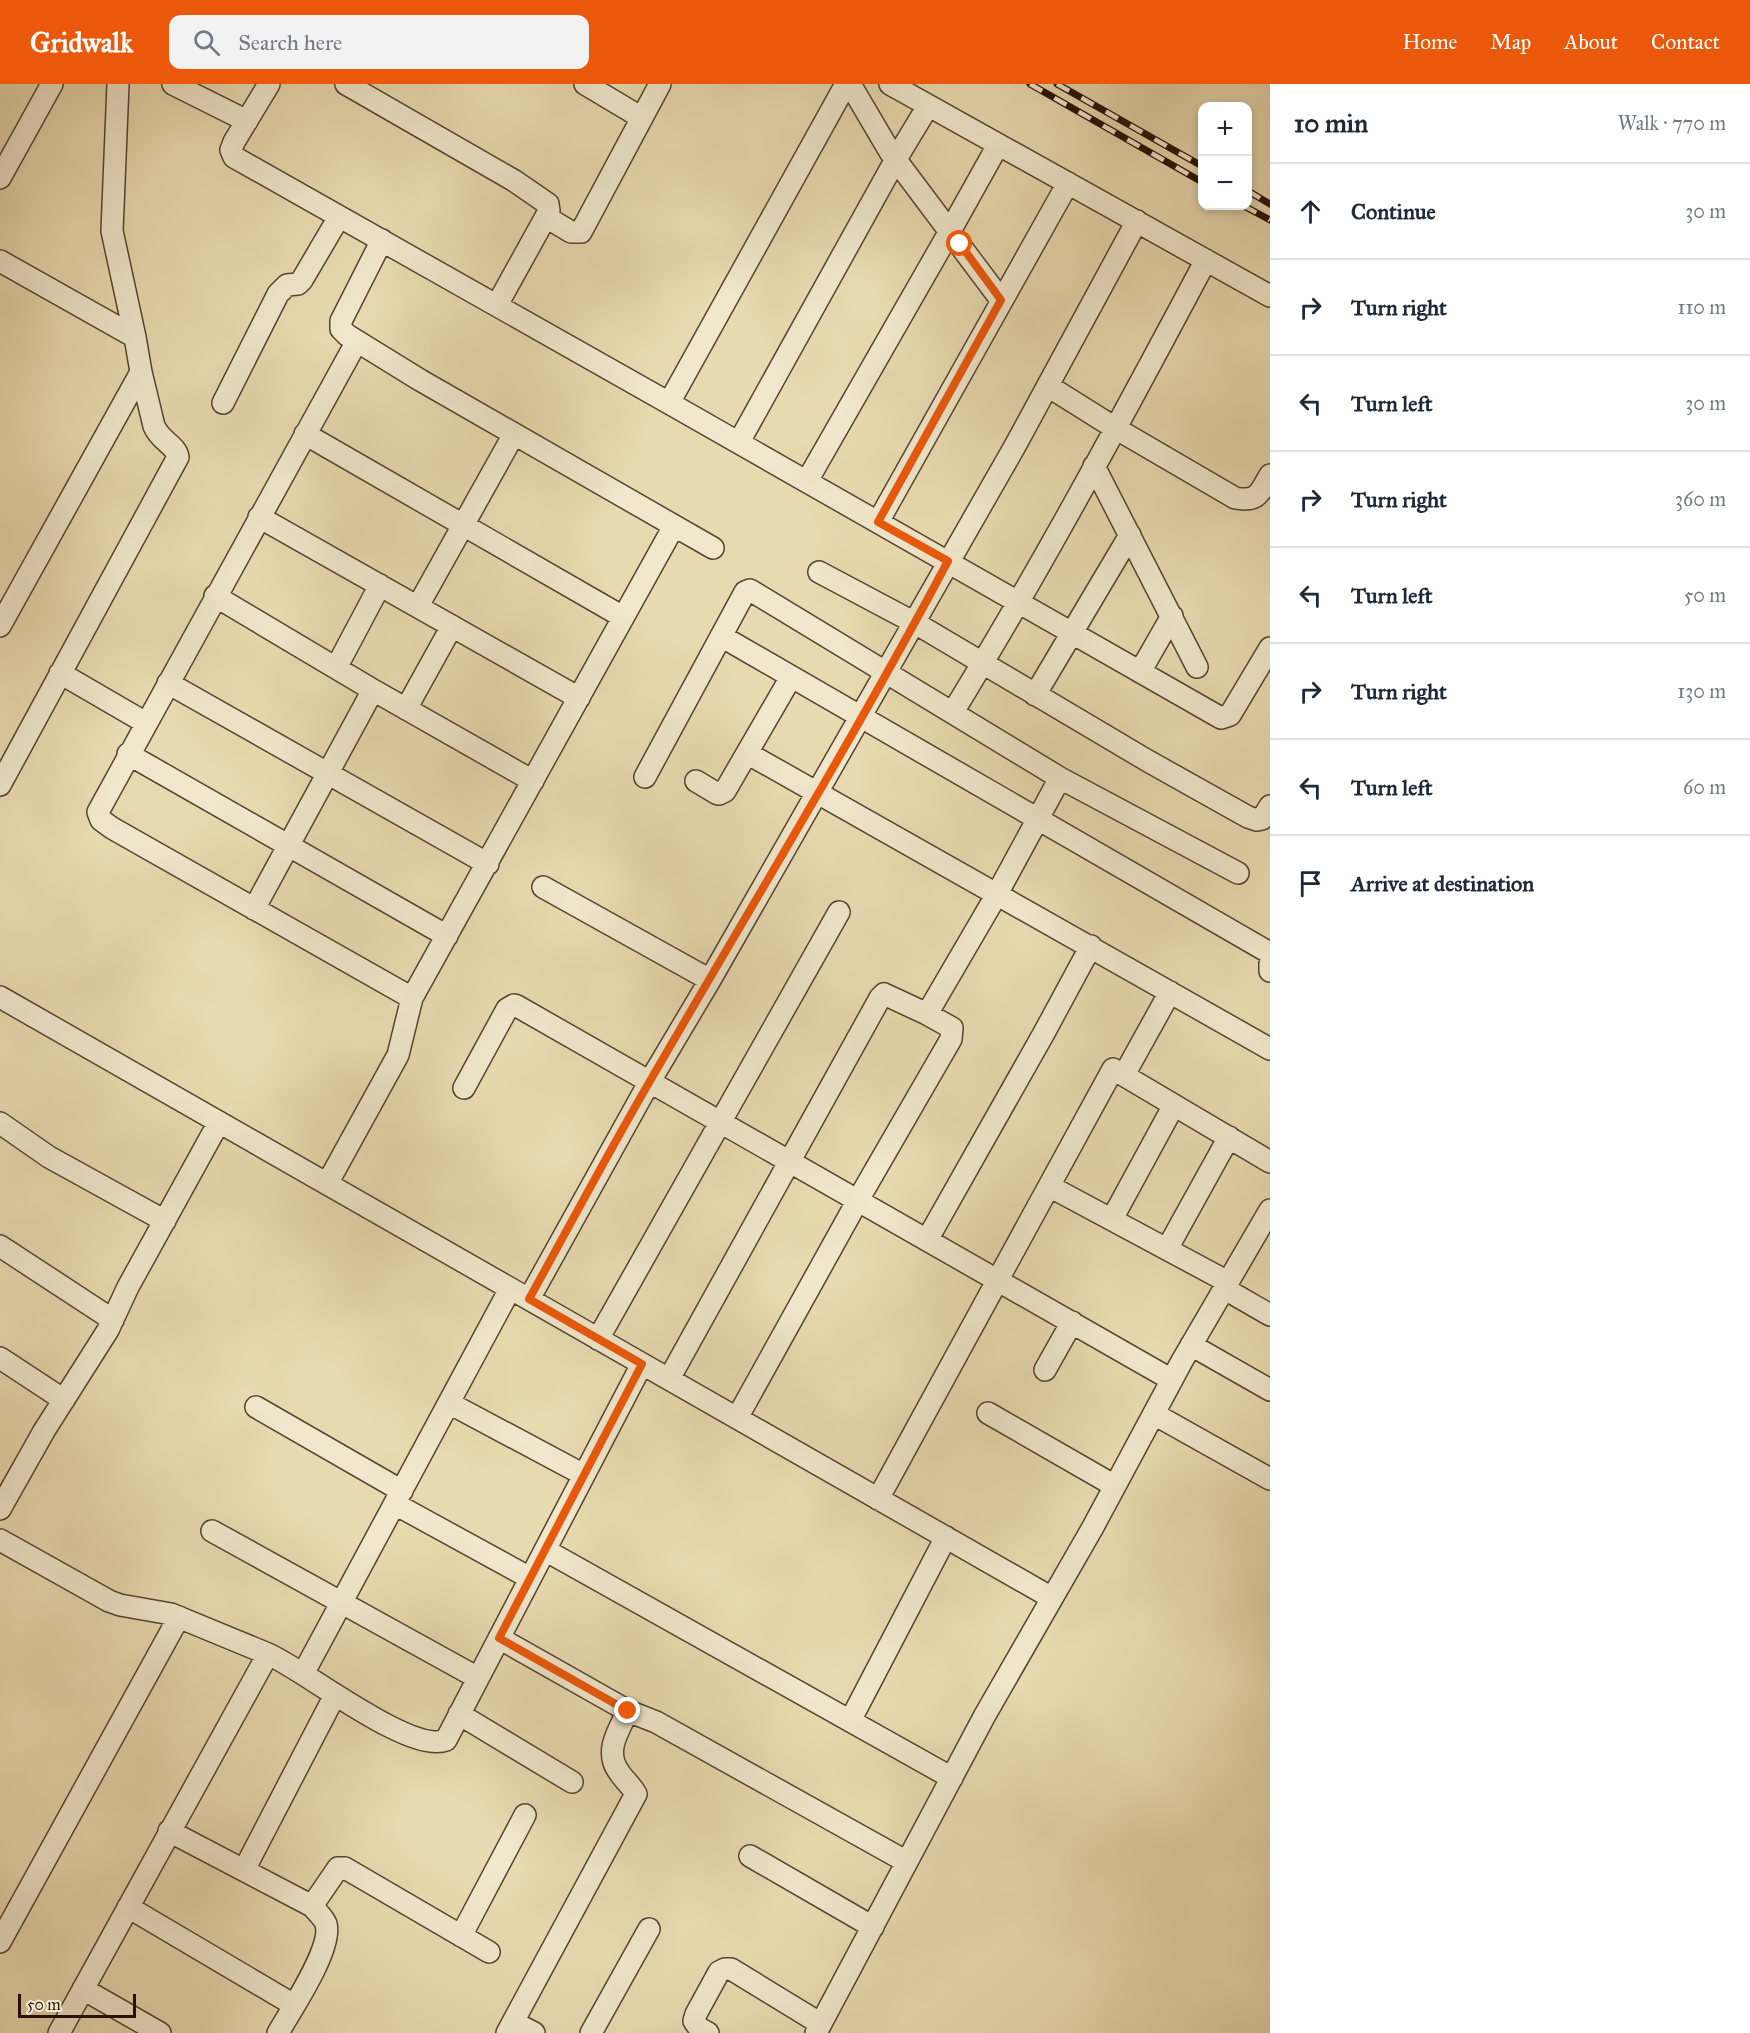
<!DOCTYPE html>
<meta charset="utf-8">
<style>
:root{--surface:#fff;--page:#f2f2f3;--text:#1f2937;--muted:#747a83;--line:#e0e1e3;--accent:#ea580c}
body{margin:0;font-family:"IM FELL Great Primer",serif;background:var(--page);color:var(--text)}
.controls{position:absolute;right:18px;top:18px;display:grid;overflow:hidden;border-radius:12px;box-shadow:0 3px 9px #0003}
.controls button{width:54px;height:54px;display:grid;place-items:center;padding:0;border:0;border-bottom:2px solid var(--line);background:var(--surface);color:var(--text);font:30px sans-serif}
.scale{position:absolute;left:18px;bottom:15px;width:118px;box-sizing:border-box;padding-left:6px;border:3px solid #261206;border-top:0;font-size:16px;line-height:21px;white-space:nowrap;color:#261206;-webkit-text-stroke:4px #f0e7cc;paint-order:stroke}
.stop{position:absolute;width:18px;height:18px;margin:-14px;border:4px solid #ea580c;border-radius:50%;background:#fff}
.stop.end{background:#ea580c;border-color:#fff;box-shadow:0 2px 6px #0008}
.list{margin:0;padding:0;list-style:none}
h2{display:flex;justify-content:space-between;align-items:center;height:78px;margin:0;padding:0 24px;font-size:26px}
h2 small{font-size:20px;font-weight:400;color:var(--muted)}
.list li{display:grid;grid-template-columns:39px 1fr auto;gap:18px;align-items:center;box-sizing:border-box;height:96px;padding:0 24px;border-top:2px solid var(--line)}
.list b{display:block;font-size:22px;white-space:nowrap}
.list em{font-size:20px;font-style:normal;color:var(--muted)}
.icon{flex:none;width:33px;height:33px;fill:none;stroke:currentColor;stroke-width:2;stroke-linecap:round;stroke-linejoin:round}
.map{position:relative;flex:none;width:1270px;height:1949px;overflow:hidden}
header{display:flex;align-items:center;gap:36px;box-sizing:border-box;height:84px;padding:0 30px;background:var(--accent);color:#fff}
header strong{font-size:28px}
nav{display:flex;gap:33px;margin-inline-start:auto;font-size:21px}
.search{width:420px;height:54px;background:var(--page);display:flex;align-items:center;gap:15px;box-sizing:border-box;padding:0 21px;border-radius:12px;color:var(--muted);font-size:22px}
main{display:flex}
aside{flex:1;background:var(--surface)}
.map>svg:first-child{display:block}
</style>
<header>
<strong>Gridwalk</strong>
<div class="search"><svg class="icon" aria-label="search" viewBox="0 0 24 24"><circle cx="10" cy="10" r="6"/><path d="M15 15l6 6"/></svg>Search here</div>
<nav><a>Home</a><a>Map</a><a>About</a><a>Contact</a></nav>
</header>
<main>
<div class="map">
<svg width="1270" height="1949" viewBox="0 0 1270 1949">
<rect width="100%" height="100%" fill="#e8dab0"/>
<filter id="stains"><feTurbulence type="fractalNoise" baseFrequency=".00333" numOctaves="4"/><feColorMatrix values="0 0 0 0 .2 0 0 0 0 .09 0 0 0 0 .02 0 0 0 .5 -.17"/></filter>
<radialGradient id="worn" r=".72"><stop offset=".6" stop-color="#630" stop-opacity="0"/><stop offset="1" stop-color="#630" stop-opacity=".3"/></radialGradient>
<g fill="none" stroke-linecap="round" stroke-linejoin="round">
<!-- minor casing -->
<g stroke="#564430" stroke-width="24">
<path id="minor" d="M 173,0 L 247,37
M 269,0 L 234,58 L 231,66 L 234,73 L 669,319 L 1214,630 L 1221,634 L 1230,631 L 1270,564
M 346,0 L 513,96 L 548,120 L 549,127 L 497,221
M 585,0 L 642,34
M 850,0 L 890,68 L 1001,216
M 890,0 L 1270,212
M 0,94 L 52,0
M 546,133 L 571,148 L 581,148 L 660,0
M 382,156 L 341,237 L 341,245 L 347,251 L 420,296 L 713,464
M 0,177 L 135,253
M 357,257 L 98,728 L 101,736 L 112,744 L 412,914
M 1048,302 L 1115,344 L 1235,414 C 1258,418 1259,410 1270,391
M 223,319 L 278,210 L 287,201 L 298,200 L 302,196 L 339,133
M 669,319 L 846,0
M 305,350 L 623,533
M 739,358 L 896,75 L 928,22
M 1094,382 L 1197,583
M 807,397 L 950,147 L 998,61
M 259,433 L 579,614
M 878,438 L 1068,99
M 819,488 L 915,539 L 1148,677 L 1248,733 L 1257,736 L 1262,735 L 1270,722
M 215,512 L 373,606 L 533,697
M 418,522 L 514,350
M 0,542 L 141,288
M 721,552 L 1270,869
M 336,584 L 380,501
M 1140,588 L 1172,532
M 60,589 L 146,639
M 168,599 L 488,780
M 1035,611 L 1130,451
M 406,625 L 452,542
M 953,628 C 1043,481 1125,328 1206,176
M 747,669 L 1270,965
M 128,670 L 447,852
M 645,693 L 745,508 L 750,506 L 1060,694 L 1238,789
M 696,697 L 716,709 L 719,710 L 725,707 L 791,593
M 0,701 L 178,373 C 176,361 160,357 154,342 L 141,288 L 135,253 L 112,147 L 118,0
M 543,803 L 710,896
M 254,825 L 373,606
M 1270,879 L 1270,887
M 0,913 L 1052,1514
M 927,930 L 997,810 L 1060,694
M 1124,991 L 1170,908
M 464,1004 L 507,925 L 514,921 L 517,922 L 1172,1296
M 0,1039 L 49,1073 L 165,1137
M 327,1100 L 398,971 L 412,914 L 674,442
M 1049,1102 L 1228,1198
M 1112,1135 L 1174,1021
M 927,1156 L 1044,949 L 1091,862
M 0,1162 L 113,1236
M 1167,1165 L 1229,1053
M 1225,1205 L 1270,1231
M 529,1215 L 650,997 L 710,896 L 1015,362 L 1137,137
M 598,1255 L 839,828
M 1191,1261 L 1270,1306
M 0,1274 L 64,1316
M 1045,1286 L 1072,1238
M 669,1295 L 880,914 L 884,910 L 927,930 L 952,944 L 951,955 L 858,1116 L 737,1334
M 449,1319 L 584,1391
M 256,1323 L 402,1407
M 988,1329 L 1115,1402
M 1154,1330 L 1270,1395
M 878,1415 L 1113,985 L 1270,1078
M 395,1420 L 530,1494
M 0,1425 L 44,1347 L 108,1246 L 128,1203 L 219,1038
M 212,1447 L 478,1594
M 0,1456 L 109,1517 L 120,1521 L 171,1530 L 268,1570 C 305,1586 411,1671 446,1656 L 642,1280
M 545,1466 L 952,1694
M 499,1554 L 628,1627 L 656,1638 L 907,1778
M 303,1590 L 510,1205
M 459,1630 L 572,1698
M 850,1637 L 946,1453
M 169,1747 L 312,1822 C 317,1828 324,1834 326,1840 C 333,1864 291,1926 278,1949
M 750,1772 L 873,1843
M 244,1786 L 335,1611
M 312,1822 L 338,1784 L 345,1784 L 489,1868
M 128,1823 L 294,1921
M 461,1852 L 525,1731
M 0,1858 L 179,1533
M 83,1905 L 160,1949
M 513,1938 L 534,1949
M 59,1949 L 268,1570
M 507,1949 L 636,1710 C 631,1701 624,1696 619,1688 C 604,1668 618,1647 628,1627
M 591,1949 L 649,1845
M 708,1949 L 699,1944 L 694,1937 L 696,1930 L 719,1888 L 725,1885 L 731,1885 L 821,1940
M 816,1949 L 985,1631 L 1093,1443 L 1182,1277 L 1270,1126"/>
</g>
<!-- minor -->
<use href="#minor" stroke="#f0e7cc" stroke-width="21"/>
<!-- rail casing -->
<g stroke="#261206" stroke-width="7">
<path id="rail" d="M 1030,0 L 1202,98
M 1057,0 L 1202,82
M 1248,107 L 1270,120
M 1244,122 L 1270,136"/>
</g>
<!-- rail -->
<use href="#rail" stroke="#f0e7cc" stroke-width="4.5" stroke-dasharray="14" stroke-linecap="butt"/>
</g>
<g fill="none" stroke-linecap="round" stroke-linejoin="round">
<!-- route -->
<path stroke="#ea580c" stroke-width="8" d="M 628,1627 L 499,1554 L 642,1280 L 529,1215 C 569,1143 608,1069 650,997 C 750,824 854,654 948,477 L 878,438 L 1001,216 L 960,160"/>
</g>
<rect width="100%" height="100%" filter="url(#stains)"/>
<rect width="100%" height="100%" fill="url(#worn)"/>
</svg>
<div class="controls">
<button>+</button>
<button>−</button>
</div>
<div class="scale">50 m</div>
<div class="stop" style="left:960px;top:160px"></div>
<div class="stop end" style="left:628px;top:1627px"></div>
</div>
<aside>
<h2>10 min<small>Walk · 770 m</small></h2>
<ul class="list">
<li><svg class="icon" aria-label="ahead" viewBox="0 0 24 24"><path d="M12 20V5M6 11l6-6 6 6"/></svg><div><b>Continue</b></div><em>30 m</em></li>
<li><svg class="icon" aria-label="right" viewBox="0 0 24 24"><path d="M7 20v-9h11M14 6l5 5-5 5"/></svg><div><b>Turn right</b></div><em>110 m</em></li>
<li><svg class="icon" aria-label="left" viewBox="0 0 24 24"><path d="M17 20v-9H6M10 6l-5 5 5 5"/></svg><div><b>Turn left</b></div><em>30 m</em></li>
<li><svg class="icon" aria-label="right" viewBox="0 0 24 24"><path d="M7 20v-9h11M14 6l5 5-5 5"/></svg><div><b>Turn right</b></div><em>360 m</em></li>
<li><svg class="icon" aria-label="left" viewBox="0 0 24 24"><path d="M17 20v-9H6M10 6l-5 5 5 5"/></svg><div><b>Turn left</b></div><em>50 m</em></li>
<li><svg class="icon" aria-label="right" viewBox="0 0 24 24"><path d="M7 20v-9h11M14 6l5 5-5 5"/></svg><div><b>Turn right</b></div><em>130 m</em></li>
<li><svg class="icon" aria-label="left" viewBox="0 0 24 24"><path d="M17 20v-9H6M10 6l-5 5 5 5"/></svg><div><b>Turn left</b></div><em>60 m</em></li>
<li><svg class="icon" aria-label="arrive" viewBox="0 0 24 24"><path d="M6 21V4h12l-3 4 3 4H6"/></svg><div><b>Arrive at destination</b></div></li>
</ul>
</aside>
</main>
